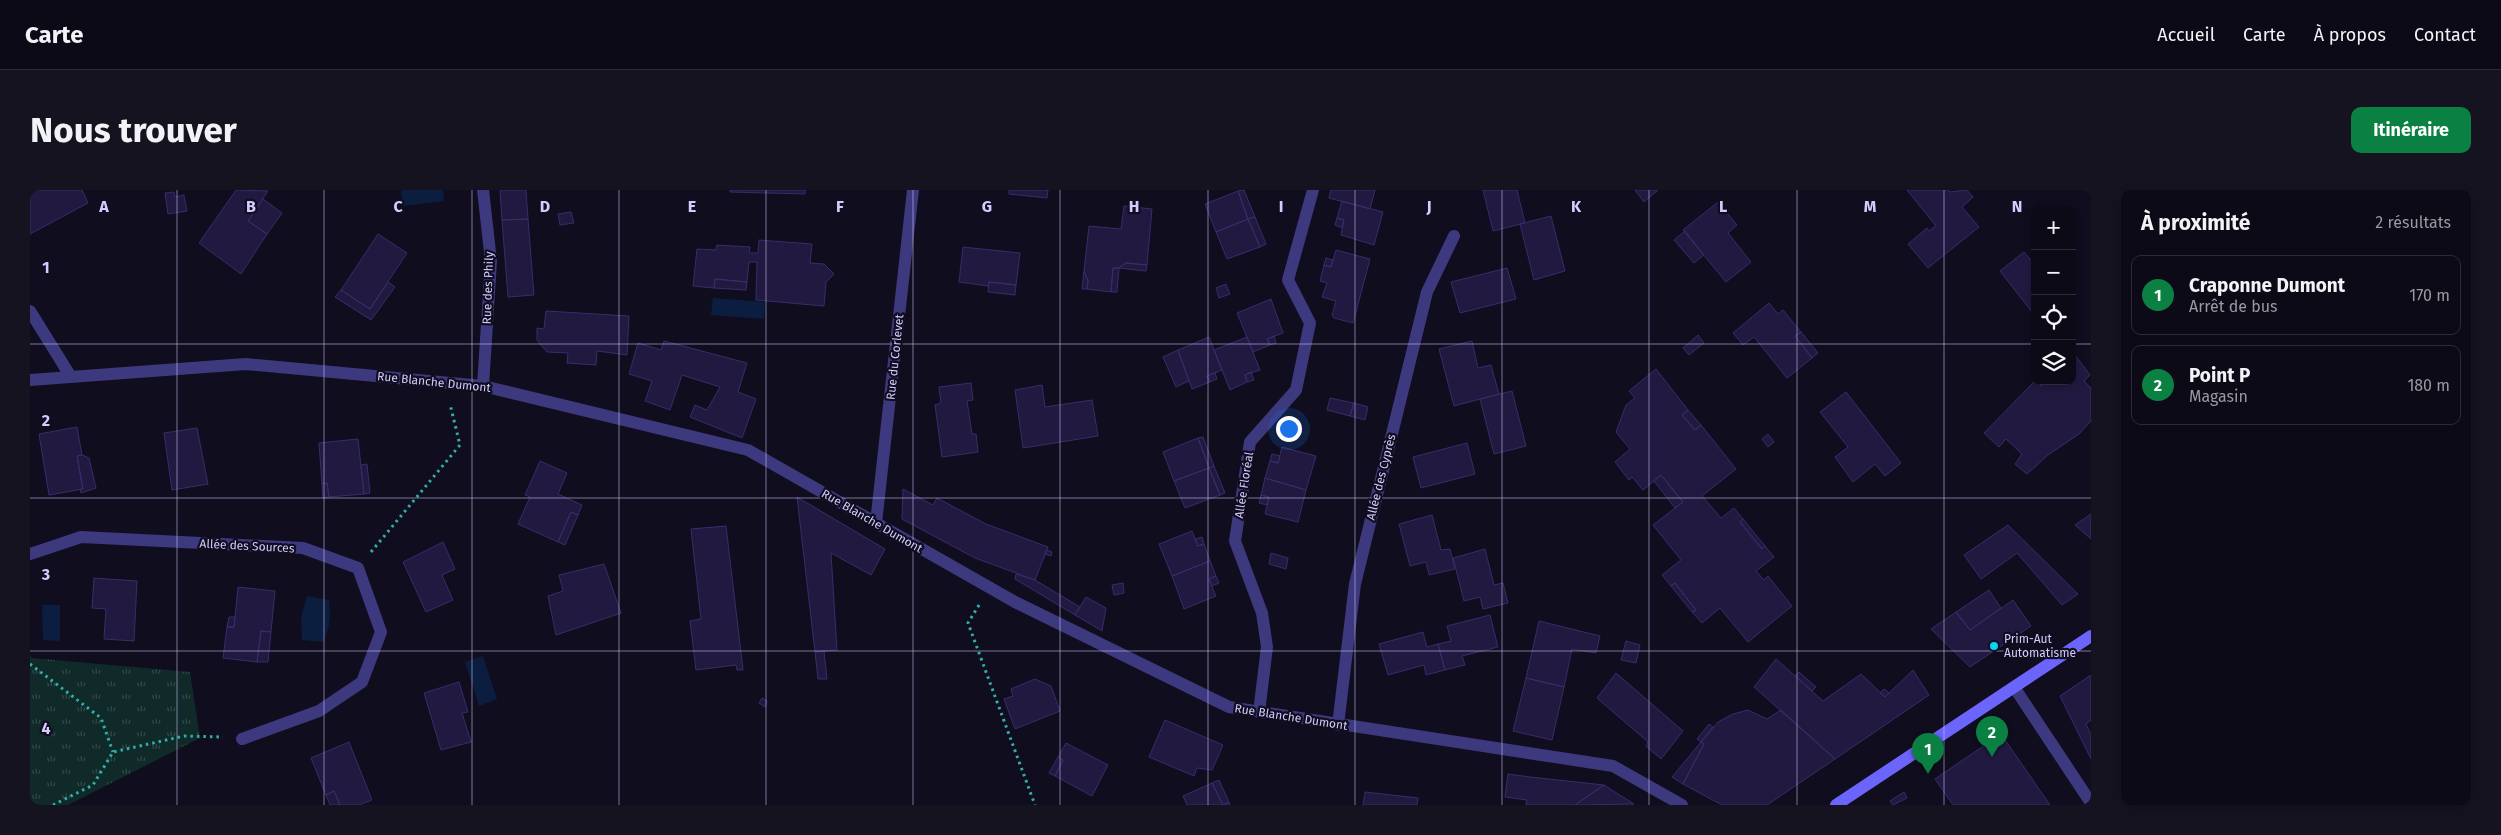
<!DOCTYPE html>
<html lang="fr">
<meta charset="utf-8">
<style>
:root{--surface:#0c0a17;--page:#151320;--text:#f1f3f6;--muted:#9a9aa1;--line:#2c2b36;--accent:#0b8043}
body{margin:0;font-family:"Fira Sans",sans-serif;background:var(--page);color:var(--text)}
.controls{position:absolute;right:15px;top:15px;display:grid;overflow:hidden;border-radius:10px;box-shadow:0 2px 8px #0003}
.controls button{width:45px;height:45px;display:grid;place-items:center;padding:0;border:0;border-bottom:1px solid var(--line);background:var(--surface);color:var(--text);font:25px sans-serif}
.you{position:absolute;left:1258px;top:238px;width:18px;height:18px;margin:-12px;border:4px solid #fff;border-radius:50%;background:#1a73e8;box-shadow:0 0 0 8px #1a73e833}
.badge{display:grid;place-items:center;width:32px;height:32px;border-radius:50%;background:var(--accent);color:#fff;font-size:16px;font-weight:700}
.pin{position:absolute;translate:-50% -41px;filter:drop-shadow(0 1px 2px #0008)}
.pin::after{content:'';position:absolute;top:26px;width:18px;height:15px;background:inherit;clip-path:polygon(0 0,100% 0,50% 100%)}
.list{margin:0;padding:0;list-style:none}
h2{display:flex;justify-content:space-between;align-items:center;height:65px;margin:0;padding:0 20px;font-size:21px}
h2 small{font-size:16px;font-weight:400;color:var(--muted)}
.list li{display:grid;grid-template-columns:32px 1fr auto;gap:15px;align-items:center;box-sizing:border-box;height:80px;margin:0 10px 10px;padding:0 10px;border:1px solid var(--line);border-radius:10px}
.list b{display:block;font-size:19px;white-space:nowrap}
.list p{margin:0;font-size:16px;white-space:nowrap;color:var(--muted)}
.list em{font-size:16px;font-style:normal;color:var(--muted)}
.icon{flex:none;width:28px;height:28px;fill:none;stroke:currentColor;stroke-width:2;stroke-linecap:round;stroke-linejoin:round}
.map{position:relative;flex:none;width:2061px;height:615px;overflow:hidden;border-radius:10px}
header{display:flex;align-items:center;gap:30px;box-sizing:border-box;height:70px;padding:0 25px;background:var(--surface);border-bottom:1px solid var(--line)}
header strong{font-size:24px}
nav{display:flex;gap:28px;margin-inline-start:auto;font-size:18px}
.intro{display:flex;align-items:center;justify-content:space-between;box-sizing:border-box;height:120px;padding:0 30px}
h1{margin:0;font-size:35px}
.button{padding:12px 22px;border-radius:10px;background:var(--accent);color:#fff;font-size:18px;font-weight:700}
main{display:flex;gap:30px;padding:0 30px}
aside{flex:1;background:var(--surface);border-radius:10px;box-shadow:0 2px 8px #0003}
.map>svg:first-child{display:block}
</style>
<header>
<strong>Carte</strong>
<nav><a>Accueil</a><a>Carte</a><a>À propos</a><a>Contact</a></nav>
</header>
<div class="intro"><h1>Nous trouver</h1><a class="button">Itinéraire</a></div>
<main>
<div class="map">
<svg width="2061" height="615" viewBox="0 0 2061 615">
<defs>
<pattern id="park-tufts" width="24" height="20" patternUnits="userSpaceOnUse" patternTransform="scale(1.25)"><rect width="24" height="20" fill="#102929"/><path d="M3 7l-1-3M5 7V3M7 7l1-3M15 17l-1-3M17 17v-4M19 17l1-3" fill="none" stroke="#324749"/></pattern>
</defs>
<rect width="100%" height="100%" fill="#100d1f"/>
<!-- park -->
<path fill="url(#park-tufts)" d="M 0,465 L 2,468 L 160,482 L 170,548 L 38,615 L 0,615 Z"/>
<!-- water -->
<path fill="#0c1e3f" d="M 371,0 L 413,0 L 414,11 L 373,16 Z
M 683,108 L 735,112 L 734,129 L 681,125 Z
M 277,406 L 299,410 C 301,425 300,438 293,452 L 272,450 L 271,428 Z
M 12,415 L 30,415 L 30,451 L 13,450 Z
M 453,466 L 467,509 L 449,516 L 435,472 Z"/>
<!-- building -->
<path fill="#221940" stroke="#392c6b" d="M 0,0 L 52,0 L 58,13 L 0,44 Z
M 206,0 L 238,1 L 218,31 L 237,44 L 211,84 L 169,53 Z
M 470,0 L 496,0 L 498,29 L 472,30 Z
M 700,0 L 775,0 L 775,4 L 700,2 Z
M 979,0 L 1018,0 L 1017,8 L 979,4 Z
M 1214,0 L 1225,27 L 1218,29 L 1208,1 Z
M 1301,0 L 1345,0 L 1340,19 L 1299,8 Z
M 1453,0 L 1487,0 L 1495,33 L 1463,41 Z
M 1605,0 L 1628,0 L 1614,12 Z
M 1877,0 L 1918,0 L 1920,2 L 1937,0 L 1943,7 L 1932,17 L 1949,37 L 1898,78 L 1878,54 L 1897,38 L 1899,41 L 1906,36 Z
M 1208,1 L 1218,29 L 1186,42 L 1175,14 Z
M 144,2 L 145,7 L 154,5 L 157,21 L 138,24 L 135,3 Z
M 233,9 L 252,23 L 237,44 L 218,31 Z
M 1312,11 L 1353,22 L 1344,55 L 1311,45 L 1314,30 L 1307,28 Z
M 1688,12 L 1707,35 L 1698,43 L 1721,72 L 1696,92 L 1653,40 Z
M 1094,16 L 1122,19 L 1117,75 L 1096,73 L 1089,78 L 1083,78 L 1081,102 L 1057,99 L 1058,91 L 1054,81 L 1059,36 L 1091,39 Z
M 541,22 L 544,33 L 530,35 L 528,24 Z
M 1521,26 L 1535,81 L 1504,90 L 1490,34 Z
M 1225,27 L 1236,54 L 1230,57 L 1218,29 Z
M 1307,28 L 1314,30 L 1312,38 L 1305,35 Z
M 498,29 L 504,105 L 478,107 L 472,30 Z
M 1218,29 L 1230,57 L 1197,69 L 1186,42 Z
M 1655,41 L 1674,65 L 1664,73 L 1644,50 Z
M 348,44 L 377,63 L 340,119 L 311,100 Z
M 729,50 L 782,54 L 780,73 L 794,74 L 804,84 L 796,92 L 794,116 L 726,110 L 727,72 L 719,72 L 717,92 L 685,89 L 684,98 L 663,96 L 667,59 L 686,60 L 687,55 L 720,57 L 719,63 L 728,63 Z
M 933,57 L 990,63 L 986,95 L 959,92 L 958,96 L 929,92 Z
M 1306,60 L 1340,69 L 1323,133 L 1304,128 L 1302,125 L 1306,111 L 1292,107 L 1297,93 L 1290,91 L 1294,75 L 1301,77 Z
M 1994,62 L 2005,75 L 2005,120 L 2002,122 L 1970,81 Z
M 1296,68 L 1303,70 L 1301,77 L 1294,75 Z
M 1096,73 L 1117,75 L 1116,81 L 1089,78 Z
M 1083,78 L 1089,78 L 1087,102 L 1081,102 Z
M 1477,78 L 1486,109 L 1430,123 L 1421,92 Z
M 1054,81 L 1058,91 L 1057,99 L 1052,99 Z
M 685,89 L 717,92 L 716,100 L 684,98 Z
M 358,92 L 365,97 L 341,130 L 305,107 L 311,100 L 340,119 Z
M 959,92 L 986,95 L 985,105 L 958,102 Z
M 1196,94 L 1200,104 L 1189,108 L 1186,98 Z
M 1241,109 L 1253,143 L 1237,149 L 1240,155 L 1223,162 L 1207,123 Z
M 1739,113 L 1748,124 L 1753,120 L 1771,142 L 1765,146 L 1782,168 L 1757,188 L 1724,147 L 1713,155 L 1703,143 Z
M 516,121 L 599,126 L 597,165 L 567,161 L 566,175 L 537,173 L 538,163 L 517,162 L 507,150 L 507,138 L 514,139 Z
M 1771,142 L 1788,163 L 1782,168 L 1765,146 Z
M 1668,145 L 1674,153 L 1659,165 L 1653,158 Z
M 1244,146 L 1246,153 L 1240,155 L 1237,149 Z
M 1179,147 L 1192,180 L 1177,186 L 1180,192 L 1162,199 L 1148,160 Z
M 1217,147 L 1230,180 L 1215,185 L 1217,192 L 1200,200 L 1184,160 Z
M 634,151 L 717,173 L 708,202 L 726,209 L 712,248 L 660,227 L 665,215 L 677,220 L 690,197 L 652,185 L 640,220 L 615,211 L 622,191 L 599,184 L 608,153 L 631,160 Z
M 1442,151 L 1448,178 L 1461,175 L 1469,204 L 1424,216 L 1409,159 Z
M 1148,160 L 1159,191 L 1146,197 L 1133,167 Z
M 2042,161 L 2060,185 L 2054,191 L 2061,198 L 2061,231 L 2049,244 L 2018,265 L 1997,284 L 1985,274 L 1992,264 L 1976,249 L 1969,257 L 1954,243 L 2005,191 L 2011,196 L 2016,191 L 2042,191 Z
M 1626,179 L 1658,220 L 1652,225 L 1665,240 L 1671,235 L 1706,279 L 1672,306 L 1691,328 L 1704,318 L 1713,329 L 1710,332 L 1732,359 L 1735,356 L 1744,367 L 1726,381 L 1734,390 L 1738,386 L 1762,416 L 1718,452 L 1690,418 L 1672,433 L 1662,422 L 1666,420 L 1645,393 L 1641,396 L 1632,385 L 1651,370 L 1623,335 L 1653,312 L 1631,285 L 1613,300 L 1602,287 L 1599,290 L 1585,272 L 1600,259 L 1586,242 L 1596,215 L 1605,208 L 1599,201 Z
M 1221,182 L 1224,190 L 1217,192 L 1215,185 Z
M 1185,183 L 1187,189 L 1180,192 L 1177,186 Z
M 941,193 L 943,210 L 937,211 L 942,244 L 946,244 L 948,262 L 912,267 L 905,215 L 911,213 L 909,197 Z
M 1012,195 L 1015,217 L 1062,210 L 1068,246 L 993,258 L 985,200 Z
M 1482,201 L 1496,256 L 1464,264 L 1450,209 Z
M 1816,202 L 1871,273 L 1855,286 L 1845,274 L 1823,292 L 1805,267 L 1818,257 L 1790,222 Z
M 1300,208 L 1324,213 L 1320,226 L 1297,220 Z
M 1324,213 L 1338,217 L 1335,230 L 1320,226 Z
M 1658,220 L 1671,235 L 1665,240 L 1652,225 Z
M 47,237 L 52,265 L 47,266 L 53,299 L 19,305 L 9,244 Z
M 167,238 L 178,294 L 142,300 L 134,243 Z
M 1738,244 L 1744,252 L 1738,257 L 1732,249 Z
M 1173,247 L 1184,276 L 1179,278 L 1168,248 Z
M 1168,248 L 1179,278 L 1144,291 L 1133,262 Z
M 328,249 L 334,304 L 299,307 L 297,293 L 292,294 L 289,253 Z
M 1437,253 L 1445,284 L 1391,298 L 1383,267 Z
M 1252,257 L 1286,266 L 1276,300 L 1235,288 L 1240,271 L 1248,273 Z
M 1242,264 L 1250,266 L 1248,273 L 1240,271 Z
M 52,265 L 59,268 L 66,298 L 51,303 L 50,299 L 53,299 L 47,266 Z
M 510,271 L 537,283 L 528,304 L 552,315 L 548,325 L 541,322 L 528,352 L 488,334 L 500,307 L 495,305 Z
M 337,274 L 340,303 L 334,304 L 331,275 Z
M 1184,276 L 1195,303 L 1190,305 L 1179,278 Z
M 1179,278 L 1190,305 L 1155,318 L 1144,291 Z
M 1631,285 L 1653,312 L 1645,318 L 1624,291 Z
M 1235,288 L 1276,300 L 1268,332 L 1235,324 L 1239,307 L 1231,305 Z
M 297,293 L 299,307 L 293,308 L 292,294 Z
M 873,299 L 903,315 L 907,308 L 956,334 L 1018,357 L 1005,390 L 945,368 L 872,329 Z
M 1231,305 L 1239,307 L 1237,315 L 1229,313 Z
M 767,307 L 855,359 L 841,385 L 801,363 L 807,460 L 785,462 Z
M 541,322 L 548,325 L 535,355 L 528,352 Z
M 2061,324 L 2061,349 L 2045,335 Z
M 1402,325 L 1411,360 L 1420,359 L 1425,379 L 1399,385 L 1396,372 L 1380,376 L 1369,334 Z
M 1713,329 L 1735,356 L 1732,359 L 1710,332 Z
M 1978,335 L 2048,404 L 2032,415 L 1987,363 L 1951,389 L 1934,365 Z
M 696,336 L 713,480 L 707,480 L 706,475 L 666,480 L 660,431 L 671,429 L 661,339 Z
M 1162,341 L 1168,356 L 1174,354 L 1180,371 L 1142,386 L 1129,354 Z
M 1172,347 L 1174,354 L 1168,356 L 1165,349 Z
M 413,352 L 425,379 L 412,385 L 423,410 L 396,422 L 373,372 Z
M 1455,359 L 1464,395 L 1473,393 L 1478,413 L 1453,419 L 1450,407 L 1434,411 L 1423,368 Z
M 1017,360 L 1022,362 L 1021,366 L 1015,364 Z
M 1241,363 L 1258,368 L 1256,379 L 1239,374 Z
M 1180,371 L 1186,386 L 1179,389 L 1186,406 L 1154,419 L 1142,386 Z
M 574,374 L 591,423 L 526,445 L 518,406 L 533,401 L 529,385 Z
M 986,384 L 1005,390 L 1050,417 L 1045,425 L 985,389 Z
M 1186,386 L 1189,393 L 1182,396 L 1179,389 Z
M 64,388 L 107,391 L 104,451 L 74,449 L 76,419 L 62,418 Z
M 1093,393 L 1094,403 L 1084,405 L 1082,395 Z
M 1645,393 L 1666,420 L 1662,422 L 1641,396 Z
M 208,397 L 245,401 L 241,442 L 231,441 L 227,472 L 193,468 L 197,437 L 204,437 Z
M 1959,400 L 1971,418 L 1940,440 L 1926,422 Z
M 1056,407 L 1076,418 L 1072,441 L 1045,425 Z
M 1983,410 L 2001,436 L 1940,477 L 1901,439 L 1926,422 L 1940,440 Z
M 1460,425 L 1468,457 L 1432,466 L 1435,475 L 1415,480 L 1408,454 L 1421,451 L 1417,436 Z
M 199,427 L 205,427 L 204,437 L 197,437 Z
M 1509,431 L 1570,446 L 1566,463 L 1542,459 L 1534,497 L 1496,488 Z
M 231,441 L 241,442 L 238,472 L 227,472 Z
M 1393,442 L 1397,457 L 1408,454 L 1415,480 L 1396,485 L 1394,475 L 1358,485 L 1349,454 Z
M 1596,451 L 1610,455 L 1606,473 L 1591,470 Z
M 794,461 L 797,489 L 788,489 L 785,462 Z
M 1746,469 L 1793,511 L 1831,484 L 1855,507 L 1883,480 L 1899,505 L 1805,569 L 1724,497 Z
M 1769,482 L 1786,497 L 1782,501 L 1765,486 Z
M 1586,483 L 1653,541 L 1631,569 L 1616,556 L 1618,552 L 1567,508 Z
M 2061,485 L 2061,530 L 2056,534 L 2061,545 L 2061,569 L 2030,506 Z
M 1496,488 L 1534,497 L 1522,550 L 1483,541 Z
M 1005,489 L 1021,496 L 1030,521 L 985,539 L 974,509 L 983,506 L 981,499 Z
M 429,492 L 438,522 L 432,523 L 441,552 L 411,560 L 394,503 Z
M 1854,499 L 1859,503 L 1855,507 L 1850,503 Z
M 732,508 L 737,511 L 735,517 L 729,513 Z
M 1718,520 L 1737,529 L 1751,520 L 1805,569 L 1737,615 L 1692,615 L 1653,594 L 1674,554 L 1671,552 L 1688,532 L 1703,524 Z
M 1135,530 L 1193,555 L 1182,580 L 1167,578 L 1164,586 L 1119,567 Z
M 1679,534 L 1683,537 L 1671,552 L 1667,549 Z
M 1971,544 L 2020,615 L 1923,615 L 1905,589 Z
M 319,552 L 342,610 L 329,615 L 310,615 L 304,601 L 296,605 L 281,568 Z
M 1671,552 L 1674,554 L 1653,594 L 1642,587 Z
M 1036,553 L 1078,575 L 1062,606 L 1025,586 L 1033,570 L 1028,567 Z
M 1028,567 L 1033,570 L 1025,586 L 1019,583 Z
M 1478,584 L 1500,587 L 1574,595 L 1545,615 L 1496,615 L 1497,610 L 1475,607 Z
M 1189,590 L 1199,612 L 1193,615 L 1182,593 Z
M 1182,593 L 1193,615 L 1199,612 L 1200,615 L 1157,615 L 1153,606 Z
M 1574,595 L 1604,614 L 1545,615 Z
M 304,601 L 310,615 L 300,615 L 296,605 Z
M 1335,602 L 1388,608 L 1387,615 L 1333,615 Z
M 1874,602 L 1877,608 L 1863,615 L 1860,611 Z"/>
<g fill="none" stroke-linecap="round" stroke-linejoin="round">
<!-- path -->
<path stroke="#30afa9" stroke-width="3" stroke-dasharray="2.5 4" stroke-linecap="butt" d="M 341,362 L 430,255 L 420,214
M 949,415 L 938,433 L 1005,615
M 0,474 L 71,528 L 83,562
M 23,615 L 63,595 L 83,562 L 154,546 L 193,547"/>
<!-- service -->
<path stroke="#3c397e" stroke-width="12" d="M 1984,497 L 2061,613"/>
<!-- minor -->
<path stroke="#3c397e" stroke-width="12" d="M 453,0 L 461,71 L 453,196
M 0,121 L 41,187
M 0,190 L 216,174 L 453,196 L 718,260 L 985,412 L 1199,517 L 1583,576 L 1652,615
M 846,333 L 883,0
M 0,364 L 51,347 L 273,358 L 328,378 L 351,442 L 332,492 L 289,521 L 212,549
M 1229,522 L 1237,457 L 1232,423 L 1205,351 L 1220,252 L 1266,200 L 1280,133 L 1258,90 L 1283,0
M 1308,535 L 1325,394 L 1397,102 L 1424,46"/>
<!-- secondary -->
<path stroke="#6b65fc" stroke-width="12" d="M 1806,615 L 2061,446"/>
</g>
<!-- grid -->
<path fill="none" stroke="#d3ccfe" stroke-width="1" stroke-opacity="0.55" d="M 147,0 L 147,615M 294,0 L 294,615M 442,0 L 442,615M 589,0 L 589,615M 736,0 L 736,615M 883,0 L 883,615M 1030,0 L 1030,615M 1178,0 L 1178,615M 1325,0 L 1325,615M 1472,0 L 1472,615M 1619,0 L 1619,615M 1767,0 L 1767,615M 1914,0 L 1914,615M 0,154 L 2005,154M 2042,154 L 2061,154M 0,308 L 2061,308M 0,461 L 2061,461"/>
<!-- markers -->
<circle fill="#05d6f2" stroke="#100d1f" stroke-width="2" cx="1964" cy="456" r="5"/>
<g text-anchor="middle" stroke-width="4.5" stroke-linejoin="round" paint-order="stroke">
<!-- street labels -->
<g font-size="12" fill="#d3ccfe" stroke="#100d1f">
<text transform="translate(458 98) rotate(-88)" y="4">Rue des Phily</text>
<text transform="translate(865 167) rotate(-84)" y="4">Rue du Corlevet</text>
<text transform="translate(404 192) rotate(6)" y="4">Rue Blanche Dumont</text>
<text transform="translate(1351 287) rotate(-76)" y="4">Allée des Cyprès</text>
<text transform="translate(1214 295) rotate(-81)" y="4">Allée Floréal</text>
<text transform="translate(842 331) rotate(30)" y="4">Rue Blanche Dumont</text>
<text transform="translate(217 356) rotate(3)" y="4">Allée des Sources</text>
<text transform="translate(1261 527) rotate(9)" y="4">Rue Blanche Dumont</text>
</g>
<!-- poi labels -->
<g font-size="12" fill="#d3ccfe" stroke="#100d1f" text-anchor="start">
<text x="1974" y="453">Prim-Aut<tspan x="1974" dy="14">Automatisme</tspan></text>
</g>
</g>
<g font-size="16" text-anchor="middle" font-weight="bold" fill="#d3ccfe" stroke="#100d1f" stroke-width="4.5" stroke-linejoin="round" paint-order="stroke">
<text x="74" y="22">A</text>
<text x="221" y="22">B</text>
<text x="368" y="22">C</text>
<text x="515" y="22">D</text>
<text x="662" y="22">E</text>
<text x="810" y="22">F</text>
<text x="957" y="22">G</text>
<text x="1104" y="22">H</text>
<text x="1251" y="22">I</text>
<text x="1399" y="22">J</text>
<text x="1546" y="22">K</text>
<text x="1693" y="22">L</text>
<text x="1840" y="22">M</text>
<text x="1987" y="22">N</text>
<text x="16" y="83">1</text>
<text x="16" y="236">2</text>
<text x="16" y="390">3</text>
<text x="16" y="544">4</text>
</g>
</svg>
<div class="controls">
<button>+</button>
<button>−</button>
<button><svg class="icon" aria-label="locate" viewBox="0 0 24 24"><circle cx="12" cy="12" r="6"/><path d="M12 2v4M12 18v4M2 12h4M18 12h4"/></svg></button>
<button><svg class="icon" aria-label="layers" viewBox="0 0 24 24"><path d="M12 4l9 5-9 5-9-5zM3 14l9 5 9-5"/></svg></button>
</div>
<div class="you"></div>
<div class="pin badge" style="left:1898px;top:584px">1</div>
<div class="pin badge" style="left:1962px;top:567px">2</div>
</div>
<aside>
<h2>À proximité<small>2 résultats</small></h2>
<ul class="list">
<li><span class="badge">1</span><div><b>Craponne Dumont</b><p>Arrêt de bus</p></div><em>170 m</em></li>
<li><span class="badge">2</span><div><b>Point P</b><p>Magasin</p></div><em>180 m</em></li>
</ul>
</aside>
</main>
